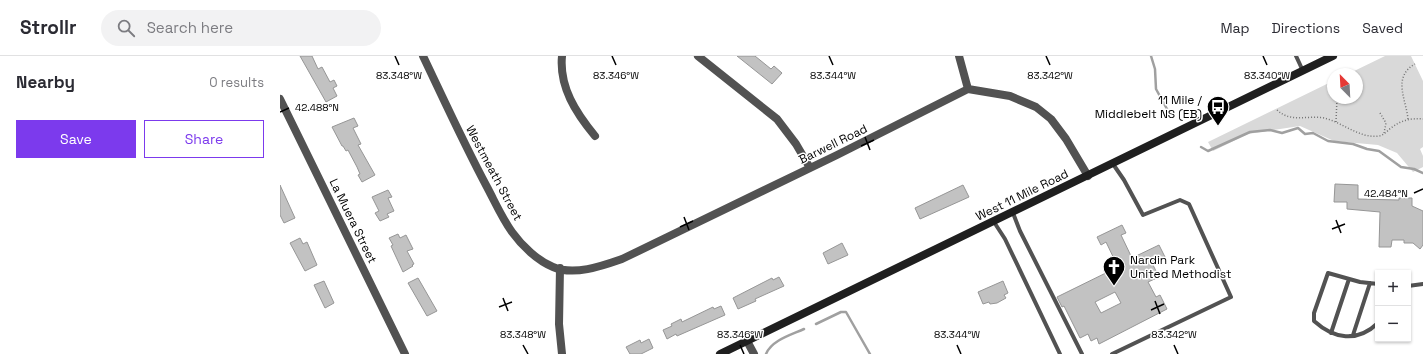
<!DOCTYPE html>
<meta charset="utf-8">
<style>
:root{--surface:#fff;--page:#f2f2f3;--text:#2b2b33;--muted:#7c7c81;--line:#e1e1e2;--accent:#7c3aed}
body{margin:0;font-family:"Space Grotesk",sans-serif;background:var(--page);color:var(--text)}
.controls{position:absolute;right:12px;bottom:12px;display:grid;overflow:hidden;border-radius:0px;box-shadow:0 1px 3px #0004}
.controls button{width:36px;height:36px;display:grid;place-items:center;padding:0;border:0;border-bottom:1px solid var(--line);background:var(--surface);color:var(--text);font:20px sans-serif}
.compass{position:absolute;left:1047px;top:12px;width:36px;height:36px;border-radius:50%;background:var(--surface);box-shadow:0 1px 3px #0004;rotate:336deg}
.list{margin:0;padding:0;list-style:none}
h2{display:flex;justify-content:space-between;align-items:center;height:52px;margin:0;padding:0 16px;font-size:17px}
h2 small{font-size:13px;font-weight:400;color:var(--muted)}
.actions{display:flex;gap:8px;padding:12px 16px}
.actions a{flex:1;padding:9px 0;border:1px solid var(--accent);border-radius:0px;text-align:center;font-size:14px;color:var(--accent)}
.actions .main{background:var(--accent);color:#fff}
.icon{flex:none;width:22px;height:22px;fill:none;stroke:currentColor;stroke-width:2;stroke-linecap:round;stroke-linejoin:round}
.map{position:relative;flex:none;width:1143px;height:298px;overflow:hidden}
header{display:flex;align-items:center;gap:24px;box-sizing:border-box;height:56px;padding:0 20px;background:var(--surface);border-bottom:1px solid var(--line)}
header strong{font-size:19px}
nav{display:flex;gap:22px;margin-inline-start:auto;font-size:14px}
.search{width:280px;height:36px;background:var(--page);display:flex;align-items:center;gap:10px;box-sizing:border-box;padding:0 14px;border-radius:22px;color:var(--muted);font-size:15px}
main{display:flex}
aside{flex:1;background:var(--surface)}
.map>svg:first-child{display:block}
</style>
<header>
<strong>Strollr</strong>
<div class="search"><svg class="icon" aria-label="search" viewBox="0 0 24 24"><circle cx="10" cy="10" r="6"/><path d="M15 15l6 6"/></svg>Search here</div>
<nav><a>Map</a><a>Directions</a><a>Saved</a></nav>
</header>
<main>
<aside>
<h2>Nearby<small>0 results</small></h2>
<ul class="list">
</ul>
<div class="actions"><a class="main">Save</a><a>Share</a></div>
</aside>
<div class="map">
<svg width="1143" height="298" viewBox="0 0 1143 298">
<rect width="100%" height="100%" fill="#fff"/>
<!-- green -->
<path fill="#d9d9d9" d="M 1105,0 L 1131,0 L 1143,25 L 1143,91 L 1140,93 L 1143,100 L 1143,111 L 1133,116 L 1117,97 L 1098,89 L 1054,85 L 1020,70 L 968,78 L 933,95 L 928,86 L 1053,25 L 1053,42 L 1077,42 L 1077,18 L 1068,18 Z"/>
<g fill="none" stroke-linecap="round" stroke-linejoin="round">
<!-- stream -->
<path stroke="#a0a0a0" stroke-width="2.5" d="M 871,0 L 875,13 L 876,33 L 887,53
M 921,91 L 928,95 L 970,76 L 990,74 L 1002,77 L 1018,72 L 1025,78 L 1033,77 L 1048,85 L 1073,88 L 1087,93 L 1099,95 L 1121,111 L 1134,113 L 1143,117
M 536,268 L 561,256 L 566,256 L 590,298
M 486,298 C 492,284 511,279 524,273"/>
</g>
<!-- building -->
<path fill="#c2c2c2" stroke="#969696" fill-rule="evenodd" d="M 20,0 L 32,0 L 38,13 L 42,11 L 50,26 L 54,24 L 57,30 L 53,32 L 57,40 L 46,46 Z
M 457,0 L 475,0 L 491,13 L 494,10 L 502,17 L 492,28 Z
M 74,62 L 78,70 L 73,72 L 81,88 L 78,89 L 95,119 L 82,126 L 78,119 L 80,118 L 77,111 L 68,94 L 66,95 L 63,90 L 62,90 L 52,71 Z
M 1055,128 L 1078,129 L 1078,143 L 1119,144 L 1119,142 L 1132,142 L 1132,150 L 1143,155 L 1143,189 L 1140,193 L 1133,187 L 1124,187 L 1124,184 L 1112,184 L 1111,191 L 1099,191 L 1100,156 L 1067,153 L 1067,146 L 1054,146 Z
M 0,129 L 15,162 L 4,167 L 0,159 Z
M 683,129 L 689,141 L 640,163 L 635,152 Z
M 108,134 L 112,141 L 108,142 L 114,155 L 107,158 L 109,161 L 100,165 L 95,157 L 99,155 L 92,141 Z
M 842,169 L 846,177 L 841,179 L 852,202 L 879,189 L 885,201 L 872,207 L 879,221 L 868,226 L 876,241 L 880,239 L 887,253 L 819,288 L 817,282 L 811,285 L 808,278 L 800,282 L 784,250 L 782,251 L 777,241 L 838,211 L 826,186 L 821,189 L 817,181 ZM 835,236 L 841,247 L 821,257 L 815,246 Z
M 118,178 L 120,182 L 126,179 L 133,193 L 127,195 L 134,208 L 132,209 L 133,210 L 123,216 L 111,190 L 113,189 L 109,182 Z
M 20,182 L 23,188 L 27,186 L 37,209 L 25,215 L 10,187 Z
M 562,187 L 568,199 L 548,208 L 543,197 Z
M 499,221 L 504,230 L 475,243 L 476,245 L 458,253 L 453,242 L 492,222 L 493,224 Z
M 138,222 L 157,255 L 147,260 L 128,227 Z
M 44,225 L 54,247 L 45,252 L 34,229 Z
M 723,225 L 728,237 L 724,239 L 726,242 L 717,247 L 710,248 L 709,246 L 703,248 L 698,236 Z
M 441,250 L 445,259 L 397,280 L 396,278 L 387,283 L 383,274 L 392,270 L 391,268 L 401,263 L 402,266 L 433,251 L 434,253 Z
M 369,283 L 373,292 L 361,298 L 350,298 L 346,291 L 360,284 L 361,287 Z"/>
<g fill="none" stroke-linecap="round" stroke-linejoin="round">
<!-- path -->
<path stroke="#747474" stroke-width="1.5" stroke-dasharray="1 2" stroke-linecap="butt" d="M 997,54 C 1011,67 1027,59 1044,62 C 1062,66 1080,83 1099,80 C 1104,79 1107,75 1111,72 C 1121,64 1131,62 1143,63
M 1100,57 L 1106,67 L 1104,77
M 1128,63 C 1126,43 1112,21 1135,8
M 1056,66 L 1057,42"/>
<!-- lane -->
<path stroke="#525252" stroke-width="4" d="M 1016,0 L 1023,15
M 733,157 L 740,175 L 802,298
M 714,166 L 725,183 L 780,298
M 1098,228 L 1080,226 L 1048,217 L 1034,257 L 1034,265 C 1054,283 1077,287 1098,267
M 1128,230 L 1143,228
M 1051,277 L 1069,223
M 1073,279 L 1090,227
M 832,298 L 951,241 L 909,148 L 900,144 L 863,159 L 844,124 L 833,108"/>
<!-- street -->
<path stroke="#525252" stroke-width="8" d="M 143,0 C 164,44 184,88 207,131 C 215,146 222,162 232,176 C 242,190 258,205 273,211 C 294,220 322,210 342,203 L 557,99 L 688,33 L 730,40 L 756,51 L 771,63 L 786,83 L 808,120
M 282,0 C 279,31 296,57 315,80
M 418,0 L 497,63 L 516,88 L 530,112
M 679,0 L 688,33
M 0,43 L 125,298
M 280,212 L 279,268 L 282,298
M 467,285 L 474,298"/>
<!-- secondary -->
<path stroke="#1f1f1f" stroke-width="8" d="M 440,298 L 1053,0"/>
</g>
<!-- ticks -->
<path fill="none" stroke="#000" stroke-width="1.5" d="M 115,0 L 119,9M 332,0 L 336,9M 549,0 L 553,9M 766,0 L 770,9M 983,0 L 987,9M 0,56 L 9,52M 585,81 L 590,94M 581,90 L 594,84M 1134,137 L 1143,133M 404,161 L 409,174M 1056,164 L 1061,177M 400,171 L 413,165M 1052,173 L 1065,168M 223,242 L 228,255M 875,245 L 880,258M 219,251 L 232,246M 871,254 L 884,248M 243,289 L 248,298M 460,289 L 464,298M 677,289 L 681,298M 894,289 L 898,298"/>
<!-- icons -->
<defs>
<g id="bus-pin" transform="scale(1.15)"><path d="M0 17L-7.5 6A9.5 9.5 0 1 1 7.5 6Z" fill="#000" stroke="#fff"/><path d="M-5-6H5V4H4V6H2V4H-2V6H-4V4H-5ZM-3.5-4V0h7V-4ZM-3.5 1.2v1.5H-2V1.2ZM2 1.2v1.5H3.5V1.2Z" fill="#fff"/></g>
<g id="church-pin" transform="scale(1.15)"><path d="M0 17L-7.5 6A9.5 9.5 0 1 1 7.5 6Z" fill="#000" stroke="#fff"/><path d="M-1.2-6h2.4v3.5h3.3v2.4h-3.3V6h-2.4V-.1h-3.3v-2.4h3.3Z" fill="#fff"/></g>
</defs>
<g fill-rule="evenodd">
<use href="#bus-pin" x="938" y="51"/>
<use href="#church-pin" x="834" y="211"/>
</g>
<g text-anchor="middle" stroke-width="3" stroke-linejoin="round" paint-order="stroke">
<!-- poi labels -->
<g font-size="12" fill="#000" stroke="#fff" text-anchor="end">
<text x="922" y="48">11 Mile /<tspan x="922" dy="14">Middlebelt NS (EB)</tspan></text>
<text x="850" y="208" text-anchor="start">Nardin Park<tspan x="850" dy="14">United Methodist</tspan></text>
</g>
<!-- street labels -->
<g font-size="12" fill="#000" stroke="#fff">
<text transform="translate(553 88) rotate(-26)" y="4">Barwell Road</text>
<text transform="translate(214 117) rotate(62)" y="4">Westmeath Street</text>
<text transform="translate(742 139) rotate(-26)" y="4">West 11 Mile Road</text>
<text transform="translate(73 165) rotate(64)" y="4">La Muera Street</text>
</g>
</g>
<g font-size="10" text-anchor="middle" fill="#000" stroke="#fff" stroke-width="3" stroke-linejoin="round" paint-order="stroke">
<text x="987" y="23">83.340°W</text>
<text x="119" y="23">83.348°W</text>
<text x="336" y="23">83.346°W</text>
<text x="553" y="23">83.344°W</text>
<text x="770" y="23">83.342°W</text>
<text x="37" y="55">42.488°N</text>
<text x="1106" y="141">42.484°N</text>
<text x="243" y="282">83.348°W</text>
<text x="460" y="282">83.346°W</text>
<text x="677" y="282">83.344°W</text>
<text x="894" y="282">83.342°W</text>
</g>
</svg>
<div class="controls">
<button>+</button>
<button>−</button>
</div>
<svg class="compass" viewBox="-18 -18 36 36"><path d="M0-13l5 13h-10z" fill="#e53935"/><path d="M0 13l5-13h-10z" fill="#7c7c81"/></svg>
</div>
</main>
